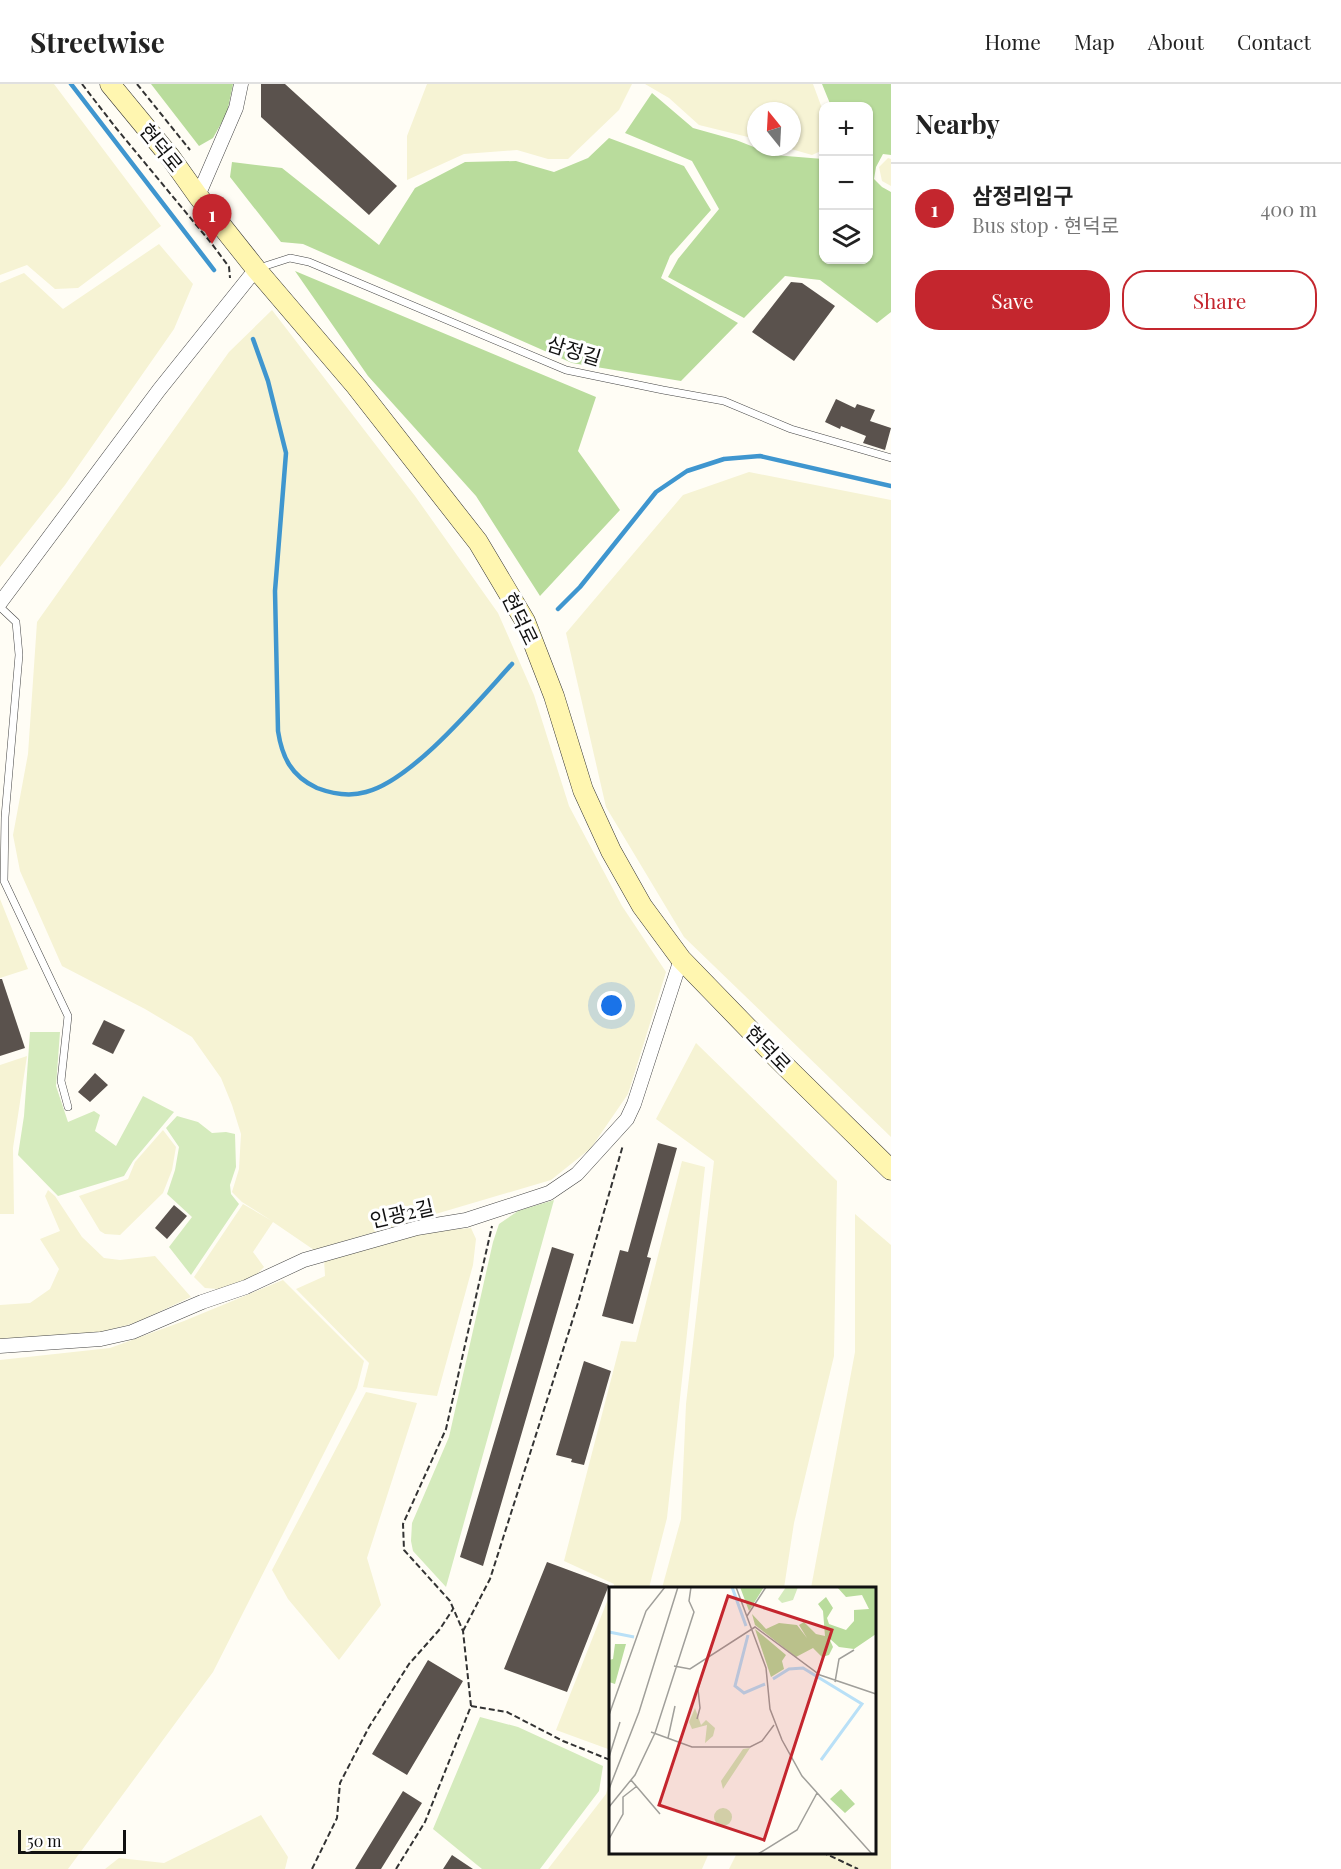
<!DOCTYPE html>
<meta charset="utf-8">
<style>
:root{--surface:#fff;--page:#f6f6f6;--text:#222;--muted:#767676;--line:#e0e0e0;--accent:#c4262e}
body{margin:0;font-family:"Playfair Display","Noto Sans KR",serif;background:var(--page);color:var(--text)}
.controls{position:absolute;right:18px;top:18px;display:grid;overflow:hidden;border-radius:12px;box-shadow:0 2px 4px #0004}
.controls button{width:54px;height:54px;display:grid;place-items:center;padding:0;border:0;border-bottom:2px solid var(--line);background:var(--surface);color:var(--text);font:30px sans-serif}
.compass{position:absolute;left:747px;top:18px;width:54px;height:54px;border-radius:50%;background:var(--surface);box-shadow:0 2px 4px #0004;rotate:342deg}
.scale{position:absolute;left:18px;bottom:15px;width:108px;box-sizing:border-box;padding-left:6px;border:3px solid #111;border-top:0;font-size:16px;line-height:21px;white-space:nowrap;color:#111;-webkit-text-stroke:4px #fff;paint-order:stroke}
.you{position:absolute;left:612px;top:922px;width:21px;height:21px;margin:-15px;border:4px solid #fff;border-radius:50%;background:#1a73e8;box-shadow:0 0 0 9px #1a73e833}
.badge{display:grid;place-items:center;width:39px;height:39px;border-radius:50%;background:var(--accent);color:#fff;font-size:20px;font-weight:700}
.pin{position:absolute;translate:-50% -50px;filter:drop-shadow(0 2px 3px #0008)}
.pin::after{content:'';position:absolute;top:32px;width:21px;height:18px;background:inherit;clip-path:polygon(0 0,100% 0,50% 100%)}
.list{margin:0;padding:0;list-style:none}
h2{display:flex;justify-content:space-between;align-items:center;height:78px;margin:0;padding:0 24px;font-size:26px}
h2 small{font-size:20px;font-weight:400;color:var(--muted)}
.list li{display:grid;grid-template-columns:39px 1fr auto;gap:18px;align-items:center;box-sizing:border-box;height:90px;padding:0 24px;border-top:2px solid var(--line)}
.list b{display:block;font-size:22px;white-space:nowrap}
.list p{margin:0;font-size:20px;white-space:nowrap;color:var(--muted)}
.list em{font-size:20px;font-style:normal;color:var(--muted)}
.actions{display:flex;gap:12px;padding:18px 24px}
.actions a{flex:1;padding:14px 0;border:2px solid var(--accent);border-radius:24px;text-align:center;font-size:21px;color:var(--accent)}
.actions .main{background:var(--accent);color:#fff}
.icon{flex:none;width:33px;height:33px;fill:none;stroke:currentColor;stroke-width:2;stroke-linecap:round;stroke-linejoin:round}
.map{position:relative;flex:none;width:891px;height:1785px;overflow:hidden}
header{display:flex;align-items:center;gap:36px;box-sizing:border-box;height:84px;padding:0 30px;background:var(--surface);border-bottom:2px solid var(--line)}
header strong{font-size:28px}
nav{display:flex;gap:33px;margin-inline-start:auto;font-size:21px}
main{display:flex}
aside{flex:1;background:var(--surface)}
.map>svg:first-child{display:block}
</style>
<header>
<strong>Streetwise</strong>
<nav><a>Home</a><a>Map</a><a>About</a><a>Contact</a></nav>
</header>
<main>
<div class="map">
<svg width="891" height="1785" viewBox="0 0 891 1785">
<rect width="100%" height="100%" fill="#fffdf5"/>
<!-- farmland -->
<path fill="#f6f3d4" d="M 0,0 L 54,0 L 161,142 L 78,204 L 55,205 L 27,181 L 0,191 Z
M 427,0 L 632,0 L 619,26 L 568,75 L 548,75 L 517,66 L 464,70 L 407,96 L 407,52 Z
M 645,0 L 813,0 L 823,27 L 823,66 L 812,71 L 784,63 L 792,63 L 792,27 L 756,27 L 756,55 L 699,41 L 669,14 Z
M 888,74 L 891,75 L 891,102 L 882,97 L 879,83 Z
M 159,160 L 193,200 L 174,245 L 65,401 L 0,483 L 0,199 L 24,189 L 63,225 Z
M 272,226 L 415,412 L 498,529 L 534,611 L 569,722 L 622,822 L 666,888 L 628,1010 L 591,1064 L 551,1096 L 314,1166 L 273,1138 L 253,1168 L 264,1183 L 253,1194 L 218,1205 L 205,1204 L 194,1193 L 243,1120 L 272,1137 L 242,1118 L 232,1108 L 239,1085 L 241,1050 L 232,1021 L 221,994 L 192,953 L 145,925 L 62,882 L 20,787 L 13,751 L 28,670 L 37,538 L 229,268 Z
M 749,388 L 891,416 L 891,1053 L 684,853 L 606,723 L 566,549 L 683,411 Z
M 0,815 L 28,885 L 0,894 Z
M 696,959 L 837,1097 L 834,1272 L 794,1439 L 784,1504 L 662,1504 L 681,1435 L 686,1320 L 714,1077 L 656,1035 Z
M 27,972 L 13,1064 L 14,1130 L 0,1130 L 0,981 Z
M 163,1046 L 176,1063 L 172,1086 L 163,1109 L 120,1151 L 105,1150 L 100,1147 L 79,1112 L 128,1095 L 135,1078 Z
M 682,1077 L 705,1083 L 667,1434 L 649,1504 L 613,1504 L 614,1500 L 564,1477 L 621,1257 L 636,1258 Z
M 48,1106 L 55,1112 L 82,1153 L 104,1174 L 120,1176 L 155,1172 L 191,1213 L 135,1239 L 101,1248 L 0,1257 L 0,1221 L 30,1219 L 50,1205 L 59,1185 L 40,1155 L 60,1147 L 45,1112 Z
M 855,1130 L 891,1161 L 891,1785 L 729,1785 L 737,1769 L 874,1768 L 874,1504 L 811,1504 L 855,1268 Z
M 471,1144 L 476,1155 L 473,1181 L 437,1312 L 363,1303 L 369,1279 L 296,1205 L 325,1192 L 324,1175 L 423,1148 Z
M 283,1196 L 364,1277 L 357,1304 L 213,1588 L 68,1785 L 0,1785 L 0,1276 L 110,1264 L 184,1237 Z
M 366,1308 L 417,1319 L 367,1474 L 381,1521 L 339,1576 L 288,1515 L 272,1486 Z
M 610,1510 L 610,1654 L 608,1665 L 556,1646 Z
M 610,1694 L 610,1768 L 709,1769 L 702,1785 L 548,1785 L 606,1710 Z
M 261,1731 L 288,1773 L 285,1785 L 105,1785 L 119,1774 L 164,1779 Z"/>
<!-- green -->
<path fill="#d5ebbd" d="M 30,948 L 60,948 L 56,1002 L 68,1038 L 94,1027 L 100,1031 L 95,1047 L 116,1062 L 143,1012 L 174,1028 L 133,1077 L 124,1092 L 58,1112 L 18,1071 L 24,1032 Z
M 177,1032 L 198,1038 L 212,1049 L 226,1048 L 235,1050 L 236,1083 L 230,1101 L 231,1110 L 239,1120 L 191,1191 L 169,1163 L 192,1133 L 167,1110 L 175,1086 L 179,1063 L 166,1044 Z
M 554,1116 L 446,1503 L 413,1467 L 411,1457 L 412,1439 L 449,1353 L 493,1158 L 499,1140 L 518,1127 Z
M 480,1633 L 518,1643 L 603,1682 L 599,1707 L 540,1785 L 482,1785 L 433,1745 Z"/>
<!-- forest -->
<path fill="#b9dc9c" d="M 151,0 L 233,0 L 227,29 L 213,54 L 199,62 Z
M 822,0 L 891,0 L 891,71 L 883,70 L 876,83 L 874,95 L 882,103 L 891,108 L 891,228 L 877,239 L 820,196 L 785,192 L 744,234 L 668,193 L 678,175 L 719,125 L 692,77 L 625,49 L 652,9 L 693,44 L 736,56 L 774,71 L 823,75 L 824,176 L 868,176 L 868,22 L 831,22 Z
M 609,54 L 684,82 L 711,126 L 670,172 L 661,194 L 738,239 L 681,297 L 572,279 L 303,160 L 281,158 L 230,93 L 232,78 L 282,84 L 379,161 L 415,104 L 465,78 L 516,77 L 554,88 L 588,74 Z
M 295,187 L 596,313 L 578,367 L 620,426 L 540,512 L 476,412 L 368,292 Z"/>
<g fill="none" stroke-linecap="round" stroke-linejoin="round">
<!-- stream -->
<path stroke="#3f96cf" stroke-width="4.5" d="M 71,0 L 214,186
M 253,255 L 268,297 L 286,369 L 275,507 L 278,647 C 282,673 291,692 317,704 C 333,710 349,713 366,708 C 413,696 479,616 512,580
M 558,525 L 580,503 L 656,408 L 687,387 L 724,375 L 760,372 L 891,402"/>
</g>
<!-- building -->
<path fill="#5a524d" d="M 261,0 L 285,0 L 397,102 L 369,131 L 261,33 Z
M 791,198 L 802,199 L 835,222 L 794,277 L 752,248 Z
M 836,315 L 855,324 L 857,320 L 875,326 L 870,337 L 891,344 L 885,366 L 863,359 L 866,352 L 841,342 L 840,345 L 825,338 Z
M 0,895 L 2,895 L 25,964 L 0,972 Z
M 104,936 L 125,946 L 113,970 L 92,960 Z
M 95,989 L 108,1001 L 90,1018 L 78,1008 Z
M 658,1059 L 677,1064 L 647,1173 L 651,1174 L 633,1240 L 602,1232 L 620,1166 L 628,1168 Z
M 174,1121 L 187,1132 L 167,1155 L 155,1144 Z
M 552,1163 L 574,1170 L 483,1482 L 460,1473 Z
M 584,1277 L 611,1287 L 584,1381 L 571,1378 L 572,1375 L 556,1371 Z
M 547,1478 L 609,1501 L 567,1608 L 504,1585 Z
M 428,1576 L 463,1597 L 407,1691 L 372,1670 Z
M 403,1707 L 422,1719 L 381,1785 L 355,1785 Z
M 452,1771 L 473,1785 L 443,1785 Z"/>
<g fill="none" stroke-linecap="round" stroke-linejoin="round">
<!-- lane casing -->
<g stroke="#444" stroke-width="8">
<path id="lane" d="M 259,184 L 290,174 L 309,178 L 566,286 L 663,306 L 724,317 L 791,345 L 891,374
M 0,523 L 16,538 L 19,571 L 5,733 L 4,797 L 68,932 L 61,997 L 68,1023"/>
</g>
<!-- street casing -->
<g stroke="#444" stroke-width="15">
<path id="street" d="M 198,112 L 236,24 L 241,0
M 0,519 L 159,306 L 256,185
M 0,1262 L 101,1255 L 132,1248 L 202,1218 L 246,1203 L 304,1176 L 417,1144 L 466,1136 L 549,1109 L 577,1090 L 627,1035 L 634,1020 L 681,875"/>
</g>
<!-- secondary casing -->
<g stroke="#333" stroke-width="21">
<path id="secondary" d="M 110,0 L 171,74 L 198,112 L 256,185 L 356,302 L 478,458 L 525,537 L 554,612 L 583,706 L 611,767 L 642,822 L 681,875 L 776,973 L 891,1086"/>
</g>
<!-- path -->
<path stroke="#333" stroke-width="2" stroke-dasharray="6 3" stroke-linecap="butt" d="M 82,0 L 116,44 L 212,160 L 229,183 L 230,194
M 137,0 L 190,66
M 463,1547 L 490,1495 L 578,1219 L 623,1061
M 471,1622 L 507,1628 L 563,1657 L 610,1676
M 822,1768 L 858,1785
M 312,1785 L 337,1734 L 340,1699 L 369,1643 L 409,1580 L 440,1545 L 453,1525
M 396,1785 L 425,1738 L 471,1622 L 463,1547 L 450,1517 L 404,1466 L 403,1440 L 446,1345 L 492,1142"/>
<!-- lane -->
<use href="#lane" stroke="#fff" stroke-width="7"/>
<!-- street -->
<use href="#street" stroke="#fff" stroke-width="14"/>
<!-- secondary -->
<use href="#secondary" stroke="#fff6b0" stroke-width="20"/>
</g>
<g text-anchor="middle" stroke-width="6" stroke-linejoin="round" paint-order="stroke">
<!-- street labels -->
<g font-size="20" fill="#111" stroke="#fff">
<text transform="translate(161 64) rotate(51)" y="7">현덕로</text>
<text transform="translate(574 267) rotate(17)" y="7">삼정길</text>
<text transform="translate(520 535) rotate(64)" y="7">현덕로</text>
<text transform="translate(768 965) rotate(46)" y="7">현덕로</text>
<text transform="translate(402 1130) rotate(-13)" y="7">인광2길</text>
</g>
</g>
<!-- overview -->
<g transform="translate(609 1503)">
<rect width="267" height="267" fill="#fffdf5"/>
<path d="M 177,0 L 189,0 L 184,13 L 173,16 L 169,12 ZM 86,121 L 92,138 L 97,133 L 106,141 L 104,149 L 96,156 L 98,138 L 83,142 L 80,135 ZM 141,161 L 114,202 L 112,194 L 134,162 ZM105 230a9 9 0 1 1 18 0a9 9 0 1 1-18 0Z" fill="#d5ebbd"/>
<path d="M 131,0 L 155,0 L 140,24 ZM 228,0 L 267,0 L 267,47 L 245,62 L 230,60 L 220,51 L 224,60 L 220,68 L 213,70 L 204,61 L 187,70 L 146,38 L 143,27 L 157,42 L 170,36 L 188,38 L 198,51 L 190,38 L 195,35 L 207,47 L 216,49 L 214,24 L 209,17 L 217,10 L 224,21 L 218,31 L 220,37 L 237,43 L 245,34 L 245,23 L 260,22 L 253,8 L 237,10 ZM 146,42 L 177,68 L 173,74 L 175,82 L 162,90 ZM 6,57 L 17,57 L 6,97 L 0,95 L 0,73 L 4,72 ZM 232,202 L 246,217 L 236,226 L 221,212 Z" fill="#b9dc9c"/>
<path fill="none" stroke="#b9e0f7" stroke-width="3" d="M 123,0 L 137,39M 0,45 L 25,50M 139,48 L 126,99 L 135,106 L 156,97M 164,92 L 180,82 L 194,81 L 253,117 L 212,173"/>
<path fill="none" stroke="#a09f9a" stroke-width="1.5" d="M 127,0 L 157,81 L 161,122 L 173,153 L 193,189 L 263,267M 138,29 L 157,0M 65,79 L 81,82 L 146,40 L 211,88 L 267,107M 226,95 L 230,72 L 245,63M 0,128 L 37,24 L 56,0M 88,132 L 91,121 L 89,102 L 98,70M 42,145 L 83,160 L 141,160 L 153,154 L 165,138M 59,151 L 66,119M 0,170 L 11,135M 22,193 L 51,227M 0,202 L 30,125 L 69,0M 0,220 L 26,188 L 46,146 L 85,25 L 80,14 L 82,0M 0,252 L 14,227 L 14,210 L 28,199M 149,267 L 188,243 L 208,206"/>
<path fill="#c4262e" fill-opacity="0.15" stroke="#c4262e" stroke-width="3" d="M 119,9 L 223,43 L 155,253 L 50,218 Z"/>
<rect width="267" height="267" fill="none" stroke="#111" stroke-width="3"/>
</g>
</svg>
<div class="controls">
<button>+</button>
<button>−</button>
<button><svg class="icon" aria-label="layers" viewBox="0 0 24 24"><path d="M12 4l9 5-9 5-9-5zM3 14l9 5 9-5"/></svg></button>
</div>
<svg class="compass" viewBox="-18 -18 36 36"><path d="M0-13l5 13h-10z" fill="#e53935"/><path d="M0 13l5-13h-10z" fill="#767676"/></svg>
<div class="scale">50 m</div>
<div class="you"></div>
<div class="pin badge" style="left:212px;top:160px">1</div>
</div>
<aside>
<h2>Nearby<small></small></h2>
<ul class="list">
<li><span class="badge">1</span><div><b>삼정리입구</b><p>Bus stop · 현덕로</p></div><em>400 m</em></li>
</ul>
<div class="actions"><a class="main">Save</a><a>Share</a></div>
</aside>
</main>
